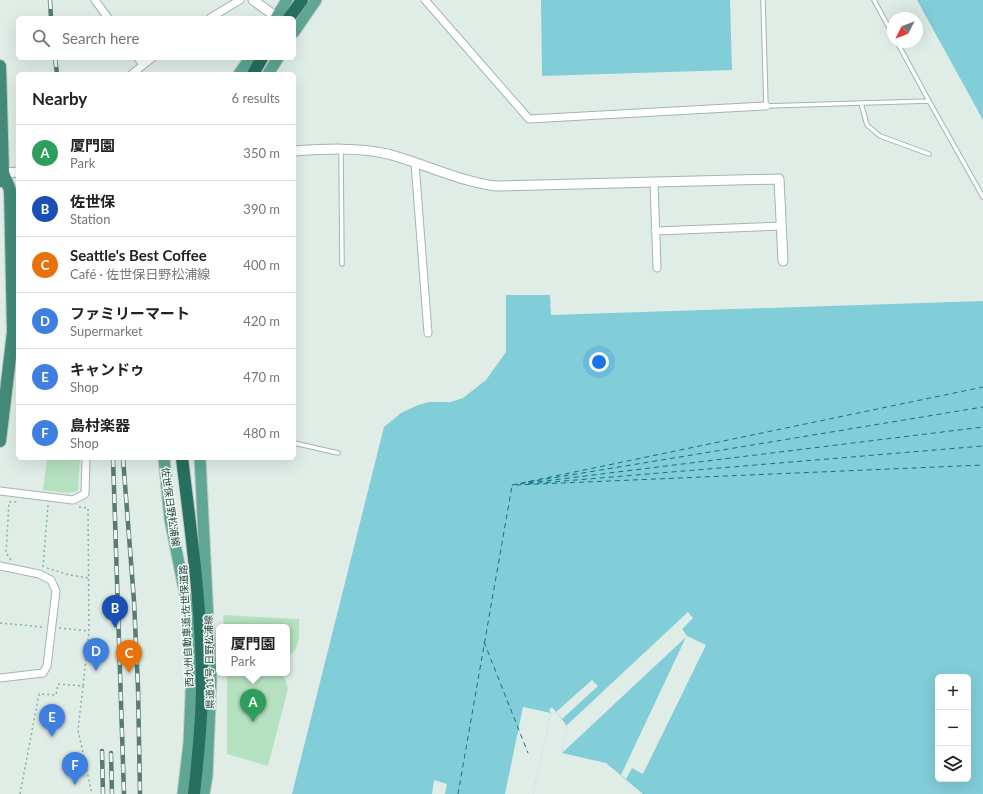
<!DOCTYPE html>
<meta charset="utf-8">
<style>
:root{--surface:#fff;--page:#f2f2f2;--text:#222;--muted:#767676;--line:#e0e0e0;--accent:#854735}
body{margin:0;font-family:Lato,"Noto Sans JP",sans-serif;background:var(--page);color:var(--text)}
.controls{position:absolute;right:12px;bottom:12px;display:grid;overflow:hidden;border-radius:6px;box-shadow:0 4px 16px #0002}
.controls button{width:36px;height:36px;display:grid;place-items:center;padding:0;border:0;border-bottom:1px solid var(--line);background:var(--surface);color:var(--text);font:20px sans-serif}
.compass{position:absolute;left:887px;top:12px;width:36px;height:36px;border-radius:50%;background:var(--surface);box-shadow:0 4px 16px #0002;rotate:228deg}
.you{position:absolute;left:599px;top:362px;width:14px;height:14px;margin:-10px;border:3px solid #fff;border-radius:50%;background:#1a73e8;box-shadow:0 0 0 6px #1a73e833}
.badge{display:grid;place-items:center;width:26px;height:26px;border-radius:50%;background:var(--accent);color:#fff;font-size:13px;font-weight:700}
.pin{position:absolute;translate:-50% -33px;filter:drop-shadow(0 1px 2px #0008)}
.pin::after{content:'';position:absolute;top:21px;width:14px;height:12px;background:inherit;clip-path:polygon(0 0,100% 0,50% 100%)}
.popup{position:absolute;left:216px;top:624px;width:74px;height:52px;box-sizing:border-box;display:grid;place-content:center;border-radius:6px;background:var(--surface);filter:drop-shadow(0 1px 3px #0005);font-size:13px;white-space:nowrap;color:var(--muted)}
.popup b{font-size:15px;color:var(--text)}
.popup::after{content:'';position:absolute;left:50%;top:100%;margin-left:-8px;border:8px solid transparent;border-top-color:var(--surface)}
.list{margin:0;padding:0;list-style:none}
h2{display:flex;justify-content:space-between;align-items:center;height:52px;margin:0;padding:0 16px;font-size:17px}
h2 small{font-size:13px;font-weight:400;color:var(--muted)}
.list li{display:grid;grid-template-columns:26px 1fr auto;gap:12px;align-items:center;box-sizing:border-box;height:56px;padding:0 16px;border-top:1px solid var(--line)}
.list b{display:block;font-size:15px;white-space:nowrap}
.list p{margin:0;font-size:13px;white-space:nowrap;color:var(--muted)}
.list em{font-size:13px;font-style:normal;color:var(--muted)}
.icon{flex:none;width:22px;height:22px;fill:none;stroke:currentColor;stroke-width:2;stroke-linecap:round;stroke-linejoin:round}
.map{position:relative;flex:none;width:983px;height:794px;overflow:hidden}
.search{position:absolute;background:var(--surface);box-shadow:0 4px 16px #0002;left:16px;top:16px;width:280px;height:44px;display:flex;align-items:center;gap:10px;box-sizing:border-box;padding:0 14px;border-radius:6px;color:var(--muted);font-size:15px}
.panel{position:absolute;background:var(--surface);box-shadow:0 4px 16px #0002;left:16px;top:72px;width:280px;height:388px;border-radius:6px}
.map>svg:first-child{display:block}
</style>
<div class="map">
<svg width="983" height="794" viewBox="0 0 983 794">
<rect width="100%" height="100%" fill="#e0ede7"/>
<!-- green -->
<path fill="#b6e1c1" d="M 47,458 L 80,458 L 78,491 L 68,493 L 43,490 Z
M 223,615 L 299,619 C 299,630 302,652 287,655 L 287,627 L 224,627 Z
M 227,673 L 283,673 L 288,689 L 268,766 L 227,754 Z"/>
<!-- water -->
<path fill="#81cdd8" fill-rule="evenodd" d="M 541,0 L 730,0 L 732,70 L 542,76 Z
M 917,0 L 983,0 L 983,120 Z
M 506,295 L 550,295 L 551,315 L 983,301 L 983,794 L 643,794 L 606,763 L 562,753 L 567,726 L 552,707 L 549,710 L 551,713 L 533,794 L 292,794 L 384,427 L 401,413 L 418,405 L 429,402 L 450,402 L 463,398 L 486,380 L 506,352 ZM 938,677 L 968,677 L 968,779 L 938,779 Z"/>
<!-- pier -->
<path fill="#e0ede7" d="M 688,612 L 693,618 L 682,629 L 687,636 L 706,645 L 643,774 L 632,768 L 626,779 L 621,775 L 686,637 L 562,753 L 567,725 Z
M 592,680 L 598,686 L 562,719 L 556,712 Z
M 523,707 L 551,713 L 533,794 L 505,794 Z
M 434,780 L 447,784 L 445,794 L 432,794 Z"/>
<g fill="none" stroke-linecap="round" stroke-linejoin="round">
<!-- ferry -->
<path stroke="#127282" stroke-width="1" stroke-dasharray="5 4" stroke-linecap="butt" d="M 528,482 L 983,407
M 520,484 L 983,427
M 528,484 L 983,446
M 512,485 L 983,387
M 516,485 L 983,465
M 484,642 L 528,753
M 458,794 L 512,486"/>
<!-- service casing -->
<g stroke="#a2b5ae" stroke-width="5.5">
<path id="service" d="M 763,0 L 766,106 L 929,101 L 897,42
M 874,0 L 893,35
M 929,101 L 983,197
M 861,103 L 867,125 L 880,136 L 929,154
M 341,150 L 342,264
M 294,443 L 338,453"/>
</g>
<!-- minor casing -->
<g stroke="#a2b5ae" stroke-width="9">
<path id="minor" d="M 95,0 L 108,18
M 425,0 L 529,119 L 766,106
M 210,18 L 240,0
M 138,58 L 143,65
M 132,74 L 152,58
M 415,163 L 428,333
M 654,182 L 657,268
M 655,231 L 781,226
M 0,491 L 73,500 L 85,494 L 86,458
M 0,566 L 39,574 L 51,580 L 56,591 L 47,666 L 43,673 L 0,678"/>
</g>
<!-- tertiary casing -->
<g stroke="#a2b5ae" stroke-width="11">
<path id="tertiary" d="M 253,0 L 278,18
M 294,151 C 325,149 358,147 388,154 C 425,164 458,181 496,186 L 779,179 L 783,261
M 3,173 L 18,172"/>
</g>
<!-- primary casing -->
<g stroke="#c0c9c7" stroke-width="13">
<path id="primary" d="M 276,18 L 287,0
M 294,32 L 316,0
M 239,74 L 250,58
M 268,74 L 278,58
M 164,458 L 170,519 L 189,614 L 192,672 L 189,743 L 183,794
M 200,458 L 211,680 L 207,776 L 204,794"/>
</g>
<!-- trunk casing -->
<g stroke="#c0c9c7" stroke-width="14">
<path id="trunk" d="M 0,66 L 3,173 L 1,181
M 0,441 L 13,332 L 10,190 L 3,173"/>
</g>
<!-- motorway casing -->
<g stroke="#c0c9c7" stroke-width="14">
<path id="motorway" d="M 289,18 L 302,0
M 253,74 L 262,58
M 182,458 C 191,533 202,609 202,685 C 202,721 198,758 194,794"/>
</g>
<!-- path -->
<path stroke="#7db4a1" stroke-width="1.5" stroke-dasharray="2 3" stroke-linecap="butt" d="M 79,507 L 88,508 L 89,631 L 83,686
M 11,560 L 6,553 L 9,502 L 18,502
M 43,567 L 48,505
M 47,568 L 69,575 L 90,578
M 0,623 L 43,627
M 59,628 L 89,631
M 20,794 L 39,694 L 56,695 L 58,684 L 83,686 L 78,730 L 92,794"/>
<!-- service -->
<use href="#service" stroke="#fff" stroke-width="3.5"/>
<!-- minor -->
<use href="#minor" stroke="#fff" stroke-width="7"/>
<!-- tertiary -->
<use href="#tertiary" stroke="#fff" stroke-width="9"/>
<!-- primary -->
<use href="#primary" stroke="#5fa793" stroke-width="11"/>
<!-- trunk -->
<use href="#trunk" stroke="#438b78" stroke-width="12"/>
<!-- motorway -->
<use href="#motorway" stroke="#276f5e" stroke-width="12"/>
<!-- rail casing -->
<g stroke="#597b71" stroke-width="4.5">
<path id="rail" d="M 50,0 L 51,18
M 55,58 L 57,74
M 113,458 L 124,794
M 123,458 L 134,601 L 138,687 L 140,794
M 102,751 L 103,794
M 111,753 L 112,794"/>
</g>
<!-- rail -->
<use href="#rail" stroke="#f1f9f5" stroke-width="3" stroke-dasharray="9" stroke-linecap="butt"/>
</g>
<g text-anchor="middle" stroke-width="3" stroke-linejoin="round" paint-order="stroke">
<!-- street labels -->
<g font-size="10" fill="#1f3f36" stroke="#f1f9f5">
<text transform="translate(171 507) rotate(82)" y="4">佐世保日野松浦線</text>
<text transform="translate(186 626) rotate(-93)" y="4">西九州自動車道;佐世保道路</text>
<text transform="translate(209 662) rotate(-91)" y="4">県道11号 日野松浦線</text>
</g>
</g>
</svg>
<div class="controls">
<button>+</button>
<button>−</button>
<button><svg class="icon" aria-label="layers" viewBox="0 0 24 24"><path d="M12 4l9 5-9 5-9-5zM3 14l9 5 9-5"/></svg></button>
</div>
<svg class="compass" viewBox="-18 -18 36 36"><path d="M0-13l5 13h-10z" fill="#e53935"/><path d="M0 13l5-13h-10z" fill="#767676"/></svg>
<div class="you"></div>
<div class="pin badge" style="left:253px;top:722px;background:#2e9e5b">A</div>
<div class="popup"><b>厦門園</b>Park</div>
<div class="pin badge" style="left:115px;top:628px;background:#1a4fb4">B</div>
<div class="pin badge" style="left:129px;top:673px;background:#e8710a">C</div>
<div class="pin badge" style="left:96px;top:671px;background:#3f7fe0">D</div>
<div class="pin badge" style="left:52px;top:737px;background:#3f7fe0">E</div>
<div class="pin badge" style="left:75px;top:785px;background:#3f7fe0">F</div>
<div class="search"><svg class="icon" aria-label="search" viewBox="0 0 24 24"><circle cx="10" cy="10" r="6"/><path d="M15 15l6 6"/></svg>Search here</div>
<section class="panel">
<h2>Nearby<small>6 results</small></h2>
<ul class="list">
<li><span class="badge" style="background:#2e9e5b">A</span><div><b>厦門園</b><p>Park</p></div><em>350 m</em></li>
<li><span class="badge" style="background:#1a4fb4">B</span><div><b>佐世保</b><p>Station</p></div><em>390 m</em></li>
<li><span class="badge" style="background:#e8710a">C</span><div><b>Seattle's Best Coffee</b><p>Café · 佐世保日野松浦線</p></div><em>400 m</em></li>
<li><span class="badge" style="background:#3f7fe0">D</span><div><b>ファミリーマート</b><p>Supermarket</p></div><em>420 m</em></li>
<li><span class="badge" style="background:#3f7fe0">E</span><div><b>キャンドゥ</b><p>Shop</p></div><em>470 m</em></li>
<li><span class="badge" style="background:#3f7fe0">F</span><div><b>島村楽器</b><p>Shop</p></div><em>480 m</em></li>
</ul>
</section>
</div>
